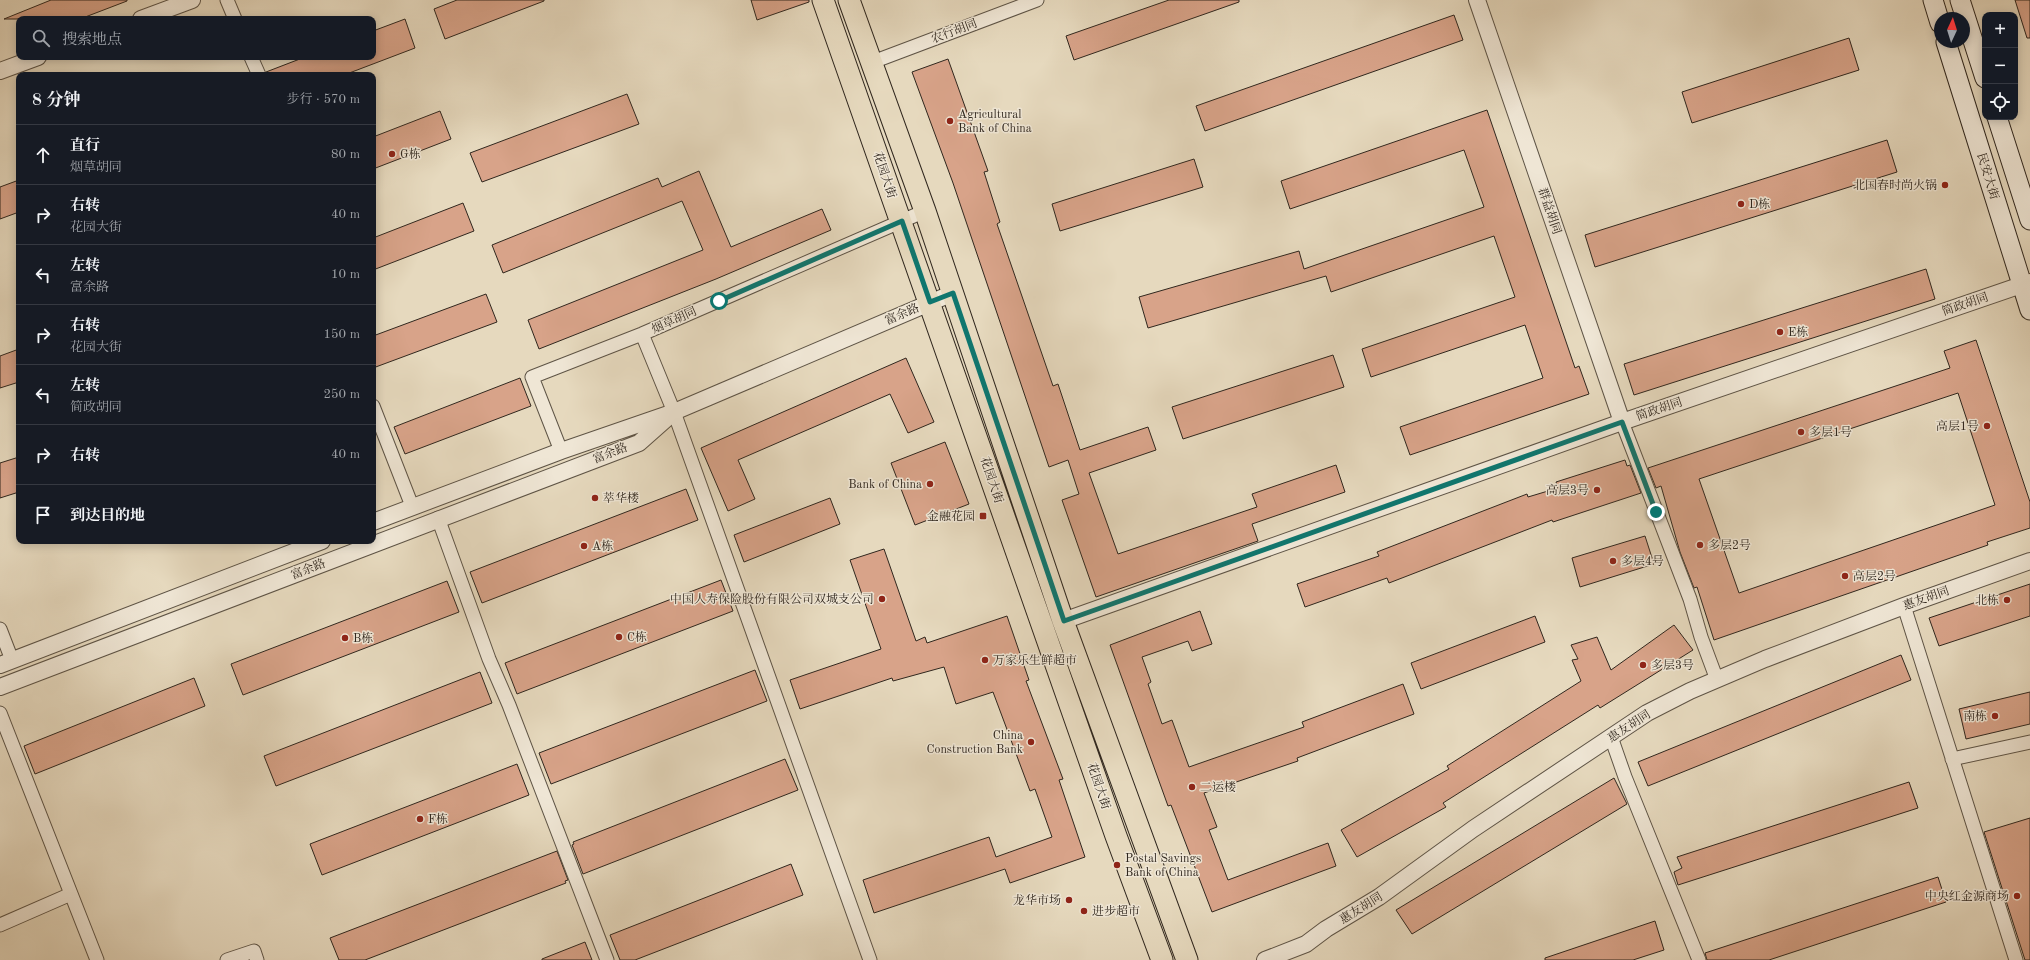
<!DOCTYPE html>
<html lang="zh">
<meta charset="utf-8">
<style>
:root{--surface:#171b24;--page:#20242c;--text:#f1f3f6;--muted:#9ea1a6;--line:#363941}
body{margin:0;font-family:"Old Standard TT","Noto Serif SC",serif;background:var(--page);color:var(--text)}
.controls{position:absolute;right:12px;top:12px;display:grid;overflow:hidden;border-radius:8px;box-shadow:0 2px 10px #0003}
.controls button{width:36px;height:36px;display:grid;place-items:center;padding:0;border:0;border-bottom:1px solid var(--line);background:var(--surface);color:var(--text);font:20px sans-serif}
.compass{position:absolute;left:1934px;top:12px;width:36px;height:36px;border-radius:50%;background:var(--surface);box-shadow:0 2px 10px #0003;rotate:4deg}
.stop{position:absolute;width:12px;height:12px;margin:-9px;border:3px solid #0f766e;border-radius:50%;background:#fff}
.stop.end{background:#0f766e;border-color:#fff;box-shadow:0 1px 4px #0008}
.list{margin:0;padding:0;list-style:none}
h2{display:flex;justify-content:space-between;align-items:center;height:52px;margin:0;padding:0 16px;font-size:17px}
h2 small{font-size:13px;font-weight:400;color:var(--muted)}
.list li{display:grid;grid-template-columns:26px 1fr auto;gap:12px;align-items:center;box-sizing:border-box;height:60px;padding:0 16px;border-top:1px solid var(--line)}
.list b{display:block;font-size:15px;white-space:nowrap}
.list p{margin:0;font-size:13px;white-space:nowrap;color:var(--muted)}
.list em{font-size:13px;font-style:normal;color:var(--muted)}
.icon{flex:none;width:22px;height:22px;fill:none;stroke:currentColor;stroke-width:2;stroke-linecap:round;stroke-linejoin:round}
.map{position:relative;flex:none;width:2030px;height:960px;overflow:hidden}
.search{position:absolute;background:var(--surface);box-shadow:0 2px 10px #0003;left:16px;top:16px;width:360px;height:44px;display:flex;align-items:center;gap:10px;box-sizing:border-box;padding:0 14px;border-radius:8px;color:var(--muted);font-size:15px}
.panel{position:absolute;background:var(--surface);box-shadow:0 2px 10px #0003;left:16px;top:72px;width:360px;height:472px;border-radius:8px}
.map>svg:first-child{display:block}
</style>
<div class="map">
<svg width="2030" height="960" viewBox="0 0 2030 960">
<rect width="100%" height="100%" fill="#e6d9be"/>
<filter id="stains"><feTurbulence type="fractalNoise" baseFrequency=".005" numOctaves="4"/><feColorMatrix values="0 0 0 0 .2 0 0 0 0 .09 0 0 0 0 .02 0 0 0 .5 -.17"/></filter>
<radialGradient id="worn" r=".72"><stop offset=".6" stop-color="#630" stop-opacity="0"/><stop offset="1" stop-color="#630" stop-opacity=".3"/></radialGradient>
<!-- building -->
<path fill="#d8a389" stroke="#30271e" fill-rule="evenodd" d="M 51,0 L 127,0 L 127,1 L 80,19 L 4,19 Z
M 457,0 L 544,0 L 544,1 L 445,39 L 434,9 Z
M 751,0 L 809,0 L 809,2 L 757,20 Z
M 1169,0 L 1239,0 L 1239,2 L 1074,60 L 1066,36 Z
M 2015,0 L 2030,0 L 2030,38 L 2027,38 Z
M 1454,15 L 1463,40 L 1205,131 L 1196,106 Z
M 405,19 L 415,48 L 344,75 L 267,75 L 266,72 L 305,57 L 373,57 L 373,31 Z
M 1849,38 L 1859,70 L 1692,123 L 1682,92 Z
M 948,59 L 988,171 L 984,172 L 1000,222 L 997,224 L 1053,386 L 1058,384 L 1080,450 L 1148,427 L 1156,450 L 1089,473 L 1118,554 L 1257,507 L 1252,494 L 1336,465 L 1345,492 L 1252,524 L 1258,541 L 1096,597 L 1062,500 L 1079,494 L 1068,460 L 1049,467 L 953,183 L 912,72 Z
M 627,94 L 639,124 L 482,182 L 470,153 Z
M 1487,110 L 1575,368 L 1579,366 L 1589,394 L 1410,455 L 1400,427 L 1543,378 L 1525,325 L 1371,377 L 1362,349 L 1515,297 L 1494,236 L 1331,292 L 1326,276 L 1148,328 L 1139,297 L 1299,251 L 1304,269 L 1484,207 L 1464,150 L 1290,209 L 1281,181 Z
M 440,111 L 451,139 L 373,169 L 373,137 Z
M 1887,140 L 1897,172 L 1595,267 L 1585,235 Z
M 1194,159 L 1203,187 L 1060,231 L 1052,204 Z
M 699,171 L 731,247 L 822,209 L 831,230 L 716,279 L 539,349 L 528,320 L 703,250 L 682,201 L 503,273 L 492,245 L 658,178 L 662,187 Z
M 19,180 L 19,212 L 0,219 L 0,187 Z
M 463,203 L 474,231 L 373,270 L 373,238 Z
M 1926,269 L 1935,299 L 1634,395 L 1624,364 Z
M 486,294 L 497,322 L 373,368 L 373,336 Z
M 1976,340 L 2030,502 L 2030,528 L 1987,542 L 1988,545 L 1714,640 L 1697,587 L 1694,588 L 1680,552 L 1661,486 L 1656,488 L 1648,468 L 1950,368 L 1944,351 ZM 1958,393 L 1995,505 L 1739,593 L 1699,479 Z
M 19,349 L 19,382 L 0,388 L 0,356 Z
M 1333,355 L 1344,387 L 1183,439 L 1172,407 Z
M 906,358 L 934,422 L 908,433 L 890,394 L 738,460 L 755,499 L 728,511 L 701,448 Z
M 520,378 L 531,406 L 405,454 L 394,427 Z
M 945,442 L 969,504 L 915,525 L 891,463 Z
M 19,457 L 19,492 L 0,498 L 0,463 Z
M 1625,460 L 1627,466 L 1630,465 L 1641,493 L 1553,522 L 1552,520 L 1389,583 L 1387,578 L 1305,607 L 1297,584 L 1379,556 L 1377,552 L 1527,494 L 1528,497 L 1558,488 L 1556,482 Z
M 686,489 L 698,520 L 482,603 L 470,572 Z
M 830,498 L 840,524 L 744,562 L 734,535 Z
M 1645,536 L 1654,564 L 1580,587 L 1572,558 Z
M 884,549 L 916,641 L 925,637 L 927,643 L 1007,616 L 1029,680 L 1026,681 L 1063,779 L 1059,780 L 1085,857 L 1010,883 L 1005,869 L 874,913 L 863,880 L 989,837 L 996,857 L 1052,837 L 1035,789 L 1030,791 L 993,692 L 956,704 L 944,667 L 893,681 L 892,678 L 800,709 L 790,680 L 881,649 L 850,560 Z
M 721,580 L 733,611 L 517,694 L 505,663 Z
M 447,581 L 459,612 L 243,695 L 231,664 Z
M 2030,584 L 2030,616 L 1939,646 L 1929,618 Z
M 1200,611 L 1212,644 L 1192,651 L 1188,641 L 1142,657 L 1151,682 L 1148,684 L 1162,724 L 1172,720 L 1189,767 L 1304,727 L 1302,722 L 1403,684 L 1414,714 L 1297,758 L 1298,761 L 1204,793 L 1217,827 L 1209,830 L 1228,880 L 1328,843 L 1336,866 L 1212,912 L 1171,805 L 1168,806 L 1110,645 Z
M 1535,616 L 1545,642 L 1421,689 L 1411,663 Z
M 1674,625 L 1693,650 L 1600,708 L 1598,705 L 1443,803 L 1446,807 L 1357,857 L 1341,830 L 1449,769 L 1447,766 L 1581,681 L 1572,660 L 1578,659 L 1571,645 L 1597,637 L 1611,670 Z
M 1901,655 L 1911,680 L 1648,786 L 1638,762 Z
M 755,670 L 767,701 L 551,784 L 539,753 Z
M 480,672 L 492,703 L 276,786 L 264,756 Z
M 194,678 L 205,706 L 35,774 L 24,746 Z
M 2030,692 L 2030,724 L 1966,739 L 1959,709 Z
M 785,759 L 798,790 L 583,874 L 572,845 L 574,844 L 573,842 Z
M 517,764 L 529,795 L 322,875 L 310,844 Z
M 1614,778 L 1627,804 L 1412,934 L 1396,910 Z
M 1909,782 L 1918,808 L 1678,885 L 1674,872 L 1682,868 L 1677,857 Z
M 2030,818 L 2030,960 L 2025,960 L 1984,832 Z
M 557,851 L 568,880 L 565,881 L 566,883 L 365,960 L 339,960 L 330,938 Z
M 791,864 L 803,895 L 635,960 L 620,960 L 610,935 Z
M 1938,877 L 1946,902 L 1769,960 L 1707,960 L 1705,953 Z
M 1655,921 L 1664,950 L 1633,960 L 1545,960 L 1545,958 Z
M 585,942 L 592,960 L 542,960 L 542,959 Z"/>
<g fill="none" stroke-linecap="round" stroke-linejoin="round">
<!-- minor casing -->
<g stroke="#5e5446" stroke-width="15">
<path id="minor" d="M 227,0 L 235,19
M 251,57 L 259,75
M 870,63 L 1037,0
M 642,334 L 674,412 L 870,960
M 373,406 L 412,506
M 1622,422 L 1690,599 L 1701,637 L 1717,680
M 561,451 L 532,377 L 642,334 L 925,211
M 438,518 L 489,659 L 509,705 L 607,960
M 1904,606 L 2016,960
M 0,629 L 12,660
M 0,713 L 97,960
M 1611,737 L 1625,777 L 1699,960
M 1952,759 L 2030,742
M 0,925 L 71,894
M 227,960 L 254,951 L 257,960"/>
</g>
<!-- tertiary casing -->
<g stroke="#5e5446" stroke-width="18">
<path id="tertiary" d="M 1477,0 L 1622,422
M 141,19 L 192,0
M 0,71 L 38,57
M 373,522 L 561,451 L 674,412 L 953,293
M 1063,621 L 1622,422 L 2030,282
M 0,665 L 322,541
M 0,687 L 639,443 L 674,412
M 1265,960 L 1306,944 L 1326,929 L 1379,897 L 1473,829 L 1647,713 L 1690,691 L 1765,659 L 1904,606 L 2030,561"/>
</g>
<!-- secondary casing -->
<g stroke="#30271e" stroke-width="21">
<path id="secondary" d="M 1933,0 L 1940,23
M 1960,0 L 1985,78
M 1946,42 L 2030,310
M 1997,117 L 2030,220"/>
</g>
<!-- primary casing -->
<g stroke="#30271e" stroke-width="23">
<path id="primary" d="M 823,0 L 1116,836 L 1162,960
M 849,0 L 925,211 L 1063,621 L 1187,960"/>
</g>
<!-- minor -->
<use href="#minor" stroke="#efe6d5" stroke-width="13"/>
<!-- tertiary -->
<use href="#tertiary" stroke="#efe6d5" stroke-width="16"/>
<!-- secondary -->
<use href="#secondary" stroke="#efe6d5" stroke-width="19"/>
<!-- primary -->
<use href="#primary" stroke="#e6d9be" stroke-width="21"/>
</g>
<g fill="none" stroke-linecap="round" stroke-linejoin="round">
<!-- route -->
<path stroke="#0f766e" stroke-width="5" d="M 719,301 L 902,221 L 930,302 L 953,293 L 1064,621 L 1622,422 L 1656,512"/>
</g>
<!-- markers -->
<g fill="#8f2418" stroke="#efe6d5" stroke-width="1.5">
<circle cx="950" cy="121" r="4"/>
<circle cx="392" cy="154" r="4"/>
<circle cx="1945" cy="185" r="4"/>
<circle cx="1741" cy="204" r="4"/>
<circle cx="1780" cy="332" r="4"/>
<circle cx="1987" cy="426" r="4"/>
<circle cx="1801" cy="432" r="4"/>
<circle cx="930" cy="484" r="4"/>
<circle cx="1597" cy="490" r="4"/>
<circle cx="595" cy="498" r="4"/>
<rect x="979" y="512" width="8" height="8" rx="2"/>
<circle cx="1700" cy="545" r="4"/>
<circle cx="584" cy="546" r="4"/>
<circle cx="1613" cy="561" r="4"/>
<circle cx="1845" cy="576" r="4"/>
<circle cx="882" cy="599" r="4"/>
<circle cx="2007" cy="600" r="4"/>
<circle cx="619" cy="637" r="4"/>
<circle cx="345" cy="638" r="4"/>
<circle cx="985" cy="660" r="4"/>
<circle cx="1643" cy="665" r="4"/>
<circle cx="1995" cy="716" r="4"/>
<circle cx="1031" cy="742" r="4"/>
<circle cx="1192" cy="787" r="4"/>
<circle cx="420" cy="819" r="4"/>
<circle cx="1117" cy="865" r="4"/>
<circle cx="2017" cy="896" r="4"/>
<circle cx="1069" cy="900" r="4"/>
<circle cx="1084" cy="911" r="4"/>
</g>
<g text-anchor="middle" stroke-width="3" stroke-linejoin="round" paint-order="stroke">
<!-- street labels -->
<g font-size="12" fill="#30271e" stroke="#efe6d5">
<text transform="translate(954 31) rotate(-21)" y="4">农行胡同</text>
<text transform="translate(885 175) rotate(71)" y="4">花园大街</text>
<text transform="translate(1988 176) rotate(73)" y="4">民安大街</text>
<text transform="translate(1550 211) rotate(71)" y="4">群益胡同</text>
<text transform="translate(1965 304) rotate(-19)" y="4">简政胡同</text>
<text transform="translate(902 314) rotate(-23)" y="4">富余路</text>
<text transform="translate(674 320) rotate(-24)" y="4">烟草胡同</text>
<text transform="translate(1659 409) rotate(-19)" y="4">简政胡同</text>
<text transform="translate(610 453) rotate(-21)" y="4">富余路</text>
<text transform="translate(992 480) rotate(71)" y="4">花园大街</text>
<text transform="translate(308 569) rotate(-21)" y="4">富余路</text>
<text transform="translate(1926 598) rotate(-20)" y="4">惠友胡同</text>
<text transform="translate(1629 726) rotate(-33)" y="4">惠友胡同</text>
<text transform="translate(1099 786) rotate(71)" y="4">花园大街</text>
<text transform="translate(1361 908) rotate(-32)" y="4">惠友胡同</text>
</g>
<!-- poi labels -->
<g font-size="12" fill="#30271e" stroke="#efe6d5" text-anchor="start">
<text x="958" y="118">Agricultural<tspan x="958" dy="14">Bank of China</tspan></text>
<text x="400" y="158">G栋</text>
<text x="1937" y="189" text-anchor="end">北国春时尚火锅</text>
<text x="1749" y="208">D栋</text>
<text x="1788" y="336">E栋</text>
<text x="1979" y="430" text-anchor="end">高层1号</text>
<text x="1809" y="436">多层1号</text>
<text x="922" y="488" text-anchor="end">Bank of China</text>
<text x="1589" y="494" text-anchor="end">高层3号</text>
<text x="603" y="502">萃华楼</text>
<text x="975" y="520" text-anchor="end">金融花园</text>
<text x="1708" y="549">多层2号</text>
<text x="592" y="550">A栋</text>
<text x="1621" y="565">多层4号</text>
<text x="1853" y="580">高层2号</text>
<text x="874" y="603" text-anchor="end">中国人寿保险股份有限公司双城支公司</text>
<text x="1999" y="604" text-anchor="end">北栋</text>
<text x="627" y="641">C栋</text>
<text x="353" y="642">B栋</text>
<text x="993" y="664">万家乐生鲜超市</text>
<text x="1651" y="669">多层3号</text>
<text x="1987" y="720" text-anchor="end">南栋</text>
<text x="1023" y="739" text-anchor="end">China<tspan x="1023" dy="14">Construction Bank</tspan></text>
<text x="1200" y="791">二运楼</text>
<text x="428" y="823">F栋</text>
<text x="1125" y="862">Postal Savings<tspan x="1125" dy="14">Bank of China</tspan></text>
<text x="2009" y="900" text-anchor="end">中央红金源商场</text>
<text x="1061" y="904" text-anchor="end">龙华市场</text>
<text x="1092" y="915">进步超市</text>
</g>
</g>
<rect width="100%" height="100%" filter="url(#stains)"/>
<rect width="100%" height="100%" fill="url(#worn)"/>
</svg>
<div class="controls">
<button>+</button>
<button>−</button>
<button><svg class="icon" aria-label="locate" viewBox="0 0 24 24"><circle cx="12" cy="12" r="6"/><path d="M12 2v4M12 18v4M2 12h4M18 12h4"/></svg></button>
</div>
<svg class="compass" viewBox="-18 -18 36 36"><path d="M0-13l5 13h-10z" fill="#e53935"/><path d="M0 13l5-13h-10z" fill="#9ea1a6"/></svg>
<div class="stop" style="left:719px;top:301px"></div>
<div class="stop end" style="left:1656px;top:512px"></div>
<div class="search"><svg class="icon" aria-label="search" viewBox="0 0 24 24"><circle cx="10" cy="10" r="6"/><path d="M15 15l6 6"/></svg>搜索地点</div>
<section class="panel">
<h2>8 分钟<small>步行 · 570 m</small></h2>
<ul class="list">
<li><svg class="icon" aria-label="ahead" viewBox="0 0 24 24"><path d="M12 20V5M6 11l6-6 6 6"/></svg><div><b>直行</b><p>烟草胡同</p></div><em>80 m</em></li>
<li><svg class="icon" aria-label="right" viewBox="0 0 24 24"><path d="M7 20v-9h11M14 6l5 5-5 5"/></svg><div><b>右转</b><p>花园大街</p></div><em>40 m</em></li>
<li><svg class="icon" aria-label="left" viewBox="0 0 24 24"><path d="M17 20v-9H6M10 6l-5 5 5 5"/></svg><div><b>左转</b><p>富余路</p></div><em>10 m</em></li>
<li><svg class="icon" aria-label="right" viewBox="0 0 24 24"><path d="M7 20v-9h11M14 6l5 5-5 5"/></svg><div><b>右转</b><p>花园大街</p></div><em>150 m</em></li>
<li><svg class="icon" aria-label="left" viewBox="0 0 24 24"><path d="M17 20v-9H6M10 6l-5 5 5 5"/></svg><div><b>左转</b><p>简政胡同</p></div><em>250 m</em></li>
<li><svg class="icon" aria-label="right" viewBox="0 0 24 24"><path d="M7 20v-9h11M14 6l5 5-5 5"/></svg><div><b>右转</b></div><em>40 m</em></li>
<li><svg class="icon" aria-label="arrive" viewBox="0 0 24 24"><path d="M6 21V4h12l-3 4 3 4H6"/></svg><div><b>到达目的地</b></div></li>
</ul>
</section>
</div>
